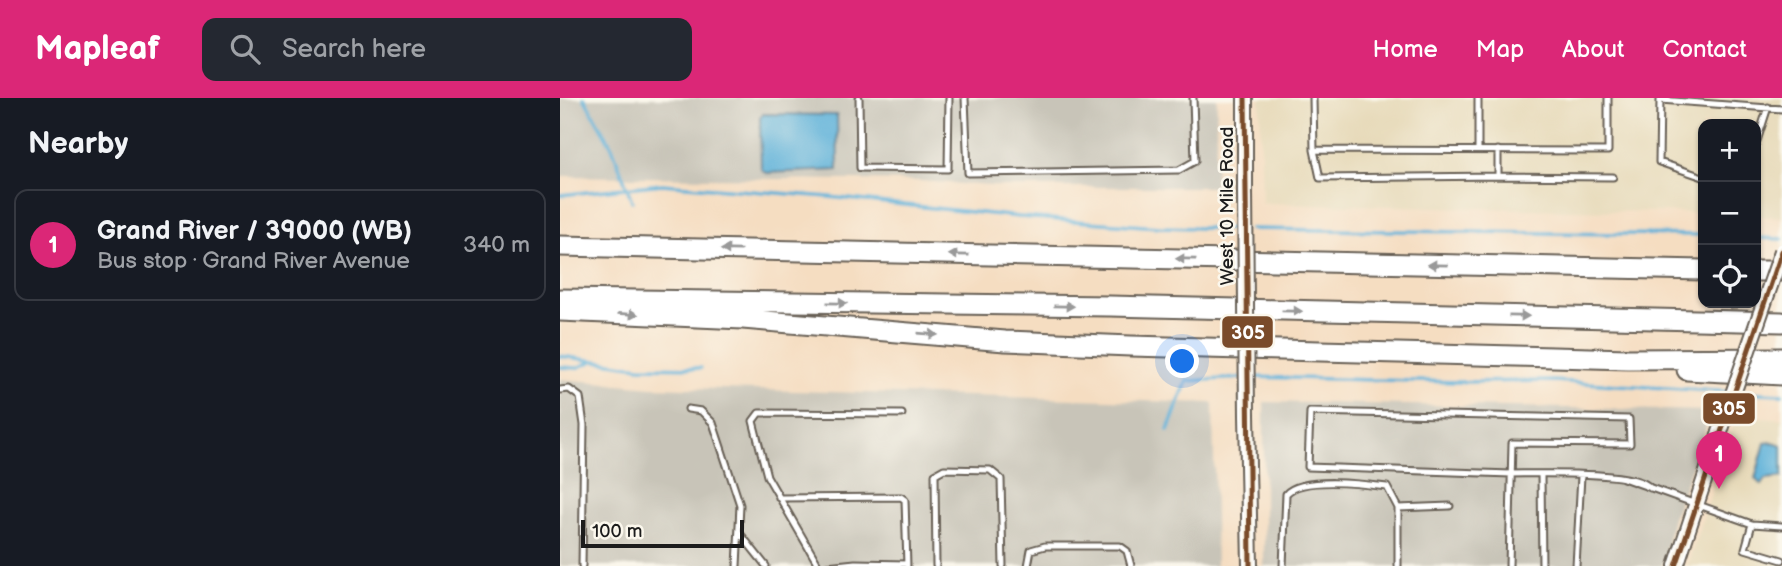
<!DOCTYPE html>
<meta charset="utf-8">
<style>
:root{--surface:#171b24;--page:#242831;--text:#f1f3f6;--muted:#9ea1a6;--line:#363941;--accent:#db2777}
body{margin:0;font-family:"Balsamiq Sans",sans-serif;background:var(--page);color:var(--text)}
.controls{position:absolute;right:21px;top:21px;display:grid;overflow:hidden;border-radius:14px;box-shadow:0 2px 5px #0004}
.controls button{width:63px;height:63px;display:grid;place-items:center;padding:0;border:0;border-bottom:2px solid var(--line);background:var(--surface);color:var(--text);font:35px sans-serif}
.scale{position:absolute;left:21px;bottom:18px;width:163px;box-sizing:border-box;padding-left:7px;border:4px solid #1c1c1c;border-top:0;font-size:19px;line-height:24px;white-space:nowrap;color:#1c1c1c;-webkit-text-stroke:5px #fbf7ec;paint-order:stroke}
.you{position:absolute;left:623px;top:264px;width:24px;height:24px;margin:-18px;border:5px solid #fff;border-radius:50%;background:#1a73e8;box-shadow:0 0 0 10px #1a73e833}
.badge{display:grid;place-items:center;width:46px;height:46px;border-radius:50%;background:var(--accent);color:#fff;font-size:23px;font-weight:700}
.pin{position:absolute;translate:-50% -58px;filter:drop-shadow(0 2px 4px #0008)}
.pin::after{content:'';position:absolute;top:37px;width:24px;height:21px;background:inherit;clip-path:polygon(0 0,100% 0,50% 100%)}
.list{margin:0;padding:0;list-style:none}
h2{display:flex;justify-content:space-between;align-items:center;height:91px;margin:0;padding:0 28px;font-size:30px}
h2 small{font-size:23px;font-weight:400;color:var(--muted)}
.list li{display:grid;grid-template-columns:46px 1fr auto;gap:21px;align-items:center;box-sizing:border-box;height:112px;margin:0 14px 14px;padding:0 14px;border:2px solid var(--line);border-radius:14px}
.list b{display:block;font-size:26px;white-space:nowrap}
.list p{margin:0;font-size:23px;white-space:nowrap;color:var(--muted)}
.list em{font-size:23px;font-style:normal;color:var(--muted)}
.icon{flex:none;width:38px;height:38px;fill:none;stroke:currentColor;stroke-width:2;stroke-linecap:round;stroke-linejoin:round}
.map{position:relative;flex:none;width:1222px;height:468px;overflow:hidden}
header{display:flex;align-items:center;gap:42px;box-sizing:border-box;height:98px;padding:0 35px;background:var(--accent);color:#fff}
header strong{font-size:33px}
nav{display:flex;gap:38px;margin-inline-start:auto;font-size:24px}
.search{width:490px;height:63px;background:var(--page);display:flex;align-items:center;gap:18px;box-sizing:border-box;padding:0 24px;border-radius:14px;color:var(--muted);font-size:26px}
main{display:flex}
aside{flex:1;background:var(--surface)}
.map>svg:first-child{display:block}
</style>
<header>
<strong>Mapleaf</strong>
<div class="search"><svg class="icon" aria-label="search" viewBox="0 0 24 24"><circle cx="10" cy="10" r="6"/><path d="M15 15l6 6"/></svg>Search here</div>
<nav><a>Home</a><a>Map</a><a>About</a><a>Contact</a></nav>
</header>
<main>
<aside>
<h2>Nearby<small></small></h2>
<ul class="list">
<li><span class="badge">1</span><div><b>Grand River / 39000 (WB)</b><p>Bus stop · Grand River Avenue</p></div><em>340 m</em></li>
</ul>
</aside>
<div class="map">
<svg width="1222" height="468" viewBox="0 0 1222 468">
<rect width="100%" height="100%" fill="#fbf7ec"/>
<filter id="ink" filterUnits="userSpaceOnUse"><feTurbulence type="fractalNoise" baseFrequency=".0143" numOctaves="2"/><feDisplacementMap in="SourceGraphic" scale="14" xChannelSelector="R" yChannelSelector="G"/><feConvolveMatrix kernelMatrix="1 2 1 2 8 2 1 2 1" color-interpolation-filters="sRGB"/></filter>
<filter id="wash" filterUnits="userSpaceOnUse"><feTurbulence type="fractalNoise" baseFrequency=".00686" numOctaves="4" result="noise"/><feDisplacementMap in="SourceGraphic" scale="28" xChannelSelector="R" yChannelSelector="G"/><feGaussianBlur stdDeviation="1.57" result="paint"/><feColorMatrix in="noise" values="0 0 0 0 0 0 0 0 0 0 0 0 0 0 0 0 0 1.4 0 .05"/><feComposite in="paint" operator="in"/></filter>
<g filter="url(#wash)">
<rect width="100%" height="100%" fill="#f5ddc1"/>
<!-- built -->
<path fill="#e7daba" d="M 700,0 L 1222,0 L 1222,119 L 1196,118 L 1196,26 L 1143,26 L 1143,115 L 702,105 Z
M 1177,317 L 1222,321 L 1222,468 L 1127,468 Z"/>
<!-- industrial -->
<path fill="#c8c4b8" d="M 0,0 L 657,0 L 655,89 L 448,89 L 360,83 L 0,78 Z
M 0,281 L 92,289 L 653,305 L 656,468 L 0,468 Z
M 704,304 L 1152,313 L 1113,420 L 1102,468 L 704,468 Z"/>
<!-- water -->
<path fill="#5db1d9" stroke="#3c667a" stroke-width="2" d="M 203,16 L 277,17 L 278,72 L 206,75 L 201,71 L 200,19 Z
M 1213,344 L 1222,347 L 1222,379 L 1206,381 L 1202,387 L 1195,381 L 1205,345 Z"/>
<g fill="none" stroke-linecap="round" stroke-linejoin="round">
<!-- stream -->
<path stroke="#5db1d9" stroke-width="3.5" d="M 24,0 L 52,49 L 72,103
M 0,97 L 102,86 L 269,99 L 459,119 L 599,129 L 683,131
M 690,131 L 1143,137
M 1196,140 L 1222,141
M 0,258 L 80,269 L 141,270
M 0,269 L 16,270 L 31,264
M 689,279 L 899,284 L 994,283 L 1171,294
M 1179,294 L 1222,296
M 608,332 L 627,283 L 682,280"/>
</g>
</g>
<g filter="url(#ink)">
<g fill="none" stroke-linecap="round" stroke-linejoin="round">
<!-- lane casing -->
<g stroke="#686056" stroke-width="9">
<path id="lane" d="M 299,0 L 300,70 L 388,71 L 389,0
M 405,0 L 408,75 L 619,72 L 635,63 L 633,0
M 753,0 L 754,52 L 1048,53 L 1048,0
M 1196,46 L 1208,9
M 754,52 L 760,80 L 938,78 L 938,52
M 918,52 L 918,0
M 938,78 L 1053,79
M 1143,79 L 1099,64 L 1100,2 L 1222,11
M 0,292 L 9,291 L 20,299 L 24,327 L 22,468
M 128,311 L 141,313 L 153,325 L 180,407 L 177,468
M 981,376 L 982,468
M 1063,380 L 1192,426 L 1222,428
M 219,400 L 341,399 L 345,402 L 347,468
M 1192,426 L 1185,451 L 1222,462
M 179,434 L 206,468
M 259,468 L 207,378 L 193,323 L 199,315 L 342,316
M 267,468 L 295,465 L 347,466
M 376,468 L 375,376 L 384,371 L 430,372 L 441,381 L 443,468
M 468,468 L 471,452 L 485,448 L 560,448 L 567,453 L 571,468
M 723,468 L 726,396 C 741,378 804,386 827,389 L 838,410
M 838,468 L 838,410 L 890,408
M 949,468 L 952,345 L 1070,346 L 1069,321 L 750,314 L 748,369 L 951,376 C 975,376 1079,372 1090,390
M 1016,468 L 1021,378"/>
</g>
<!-- secondary casing -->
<g stroke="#686056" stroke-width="18">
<path id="secondary" d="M 685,0 L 685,93
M 687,317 L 690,468
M 1116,468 L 1165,319"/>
</g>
<!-- highway casing -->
<g stroke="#686056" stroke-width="23">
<path id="highway" d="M 0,148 L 1143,172
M 1196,173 L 1222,173
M 0,201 L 550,208 L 1222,224
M 0,213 L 183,221 L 445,243 L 571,248 L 1068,261 L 1222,260
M 1127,272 L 1222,277"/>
</g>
<!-- lane -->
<use href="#lane" stroke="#fff" stroke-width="5"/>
<!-- secondary -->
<use href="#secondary" stroke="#fff" stroke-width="14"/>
<!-- highway -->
<use href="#highway" stroke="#fff" stroke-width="19"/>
<!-- secondary-bridge casing -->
<g stroke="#686056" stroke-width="18" stroke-linecap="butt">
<path id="secondary-bridge" d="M 685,93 L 687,317
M 1165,319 L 1222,153"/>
</g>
<!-- secondary-bridge -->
<use href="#secondary-bridge" stroke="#fff" stroke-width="14"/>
<!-- bus-1 casing -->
<g stroke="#fbf7ec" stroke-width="10">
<path id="bus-1" d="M 685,0 L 690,468
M 1116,468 L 1222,153"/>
</g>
<!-- bus-1 -->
<use href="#bus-1" stroke="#7a4b2a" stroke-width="5"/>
</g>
<!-- one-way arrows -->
<defs><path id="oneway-solid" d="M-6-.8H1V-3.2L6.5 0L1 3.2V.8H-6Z" transform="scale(1.75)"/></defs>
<g fill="#999">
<use href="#oneway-solid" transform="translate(171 152) rotate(-179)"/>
<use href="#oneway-solid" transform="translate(399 157) rotate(-179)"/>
<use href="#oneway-solid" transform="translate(626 161) rotate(-179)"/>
<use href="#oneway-solid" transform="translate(878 167) rotate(-179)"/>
<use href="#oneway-solid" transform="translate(277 205) rotate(1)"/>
<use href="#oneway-solid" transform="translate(504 208) rotate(1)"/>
<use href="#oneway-solid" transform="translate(732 213) rotate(1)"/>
<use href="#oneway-solid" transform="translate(68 216) rotate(3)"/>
<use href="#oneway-solid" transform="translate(959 218) rotate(1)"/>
<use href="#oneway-solid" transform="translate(368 236) rotate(5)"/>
</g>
</g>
<g text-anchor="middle" stroke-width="5" stroke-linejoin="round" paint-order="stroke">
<!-- street labels -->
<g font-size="19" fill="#1c1c1c" stroke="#fbf7ec">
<text transform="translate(666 108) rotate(-90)" y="7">West 10 Mile Road</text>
</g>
</g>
<g stroke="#fbf7ec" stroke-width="2.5">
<rect x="661" y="217" width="53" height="34" rx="7" fill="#7a4b2a"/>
<rect x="1142" y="294" width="54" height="33" rx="7" fill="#7a4b2a"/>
</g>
<g font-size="19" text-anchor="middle" font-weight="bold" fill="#fff">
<text x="688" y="241">305</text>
<text x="1169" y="317">305</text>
</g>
</svg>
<div class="controls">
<button>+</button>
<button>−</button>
<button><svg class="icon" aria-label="locate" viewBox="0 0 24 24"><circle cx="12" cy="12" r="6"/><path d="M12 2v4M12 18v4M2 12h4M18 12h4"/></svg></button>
</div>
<div class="scale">100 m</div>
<div class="you"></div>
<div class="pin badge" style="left:1159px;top:391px">1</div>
</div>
</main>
